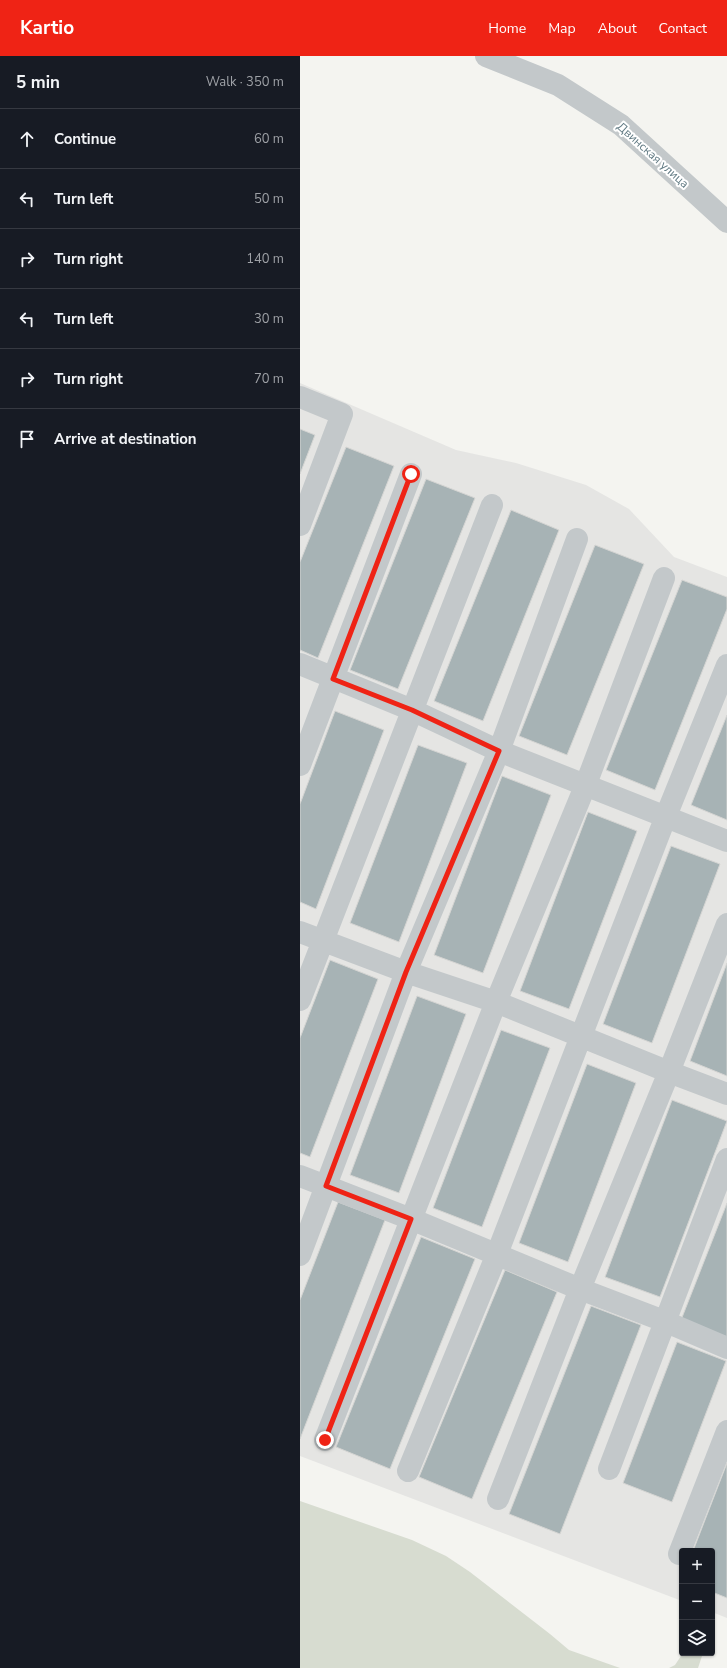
<!DOCTYPE html>
<meta charset="utf-8">
<style>
:root{--surface:#171b24;--page:#242831;--text:#f1f3f6;--muted:#9ea1a6;--line:#363941;--accent:#ef2315}
body{margin:0;font-family:"Nunito Sans",sans-serif;background:var(--page);color:var(--text)}
.controls{position:absolute;right:12px;bottom:12px;display:grid;overflow:hidden;border-radius:4px;box-shadow:0 1px 3px #0004}
.controls button{width:36px;height:36px;display:grid;place-items:center;padding:0;border:0;border-bottom:1px solid var(--line);background:var(--surface);color:var(--text);font:20px sans-serif}
.stop{position:absolute;width:12px;height:12px;margin:-9px;border:3px solid #ef2315;border-radius:50%;background:#fff}
.stop.end{background:#ef2315;border-color:#fff;box-shadow:0 1px 4px #0008}
.list{margin:0;padding:0;list-style:none}
h2{display:flex;justify-content:space-between;align-items:center;height:52px;margin:0;padding:0 16px;font-size:17px}
h2 small{font-size:13px;font-weight:400;color:var(--muted)}
.list li{display:grid;grid-template-columns:26px 1fr auto;gap:12px;align-items:center;box-sizing:border-box;height:60px;padding:0 16px;border-top:1px solid var(--line)}
.list b{display:block;font-size:15px;white-space:nowrap}
.list em{font-size:13px;font-style:normal;color:var(--muted)}
.icon{flex:none;width:22px;height:22px;fill:none;stroke:currentColor;stroke-width:2;stroke-linecap:round;stroke-linejoin:round}
.map{position:relative;flex:none;width:427px;height:1612px;overflow:hidden}
header{display:flex;align-items:center;gap:24px;box-sizing:border-box;height:56px;padding:0 20px;background:var(--accent);color:#fff}
header strong{font-size:19px}
nav{display:flex;gap:22px;margin-inline-start:auto;font-size:14px}
main{display:flex}
aside{flex:1;background:var(--surface)}
.map>svg:first-child{display:block}
</style>
<header>
<strong>Kartio</strong>
<nav><a>Home</a><a>Map</a><a>About</a><a>Contact</a></nav>
</header>
<main>
<aside>
<h2>5 min<small>Walk · 350 m</small></h2>
<ul class="list">
<li><svg class="icon" aria-label="ahead" viewBox="0 0 24 24"><path d="M12 20V5M6 11l6-6 6 6"/></svg><div><b>Continue</b></div><em>60 m</em></li>
<li><svg class="icon" aria-label="left" viewBox="0 0 24 24"><path d="M17 20v-9H6M10 6l-5 5 5 5"/></svg><div><b>Turn left</b></div><em>50 m</em></li>
<li><svg class="icon" aria-label="right" viewBox="0 0 24 24"><path d="M7 20v-9h11M14 6l5 5-5 5"/></svg><div><b>Turn right</b></div><em>140 m</em></li>
<li><svg class="icon" aria-label="left" viewBox="0 0 24 24"><path d="M17 20v-9H6M10 6l-5 5 5 5"/></svg><div><b>Turn left</b></div><em>30 m</em></li>
<li><svg class="icon" aria-label="right" viewBox="0 0 24 24"><path d="M7 20v-9h11M14 6l5 5-5 5"/></svg><div><b>Turn right</b></div><em>70 m</em></li>
<li><svg class="icon" aria-label="arrive" viewBox="0 0 24 24"><path d="M6 21V4h12l-3 4 3 4H6"/></svg><div><b>Arrive at destination</b></div></li>
</ul>
</aside>
<div class="map">
<svg width="427" height="1612" viewBox="0 0 427 1612">
<rect width="100%" height="100%" fill="#f4f4f0"/>
<!-- built -->
<path fill="#e5e5e3" d="M 0,327 L 156,394 L 216,407 L 286,429 L 329,453 L 374,501 L 427,521 L 427,1562 L 412,1556 L 412,1495 L 382,1495 L 382,1545 L 0,1400 Z"/>
<!-- green -->
<path fill="#d7dcd0" d="M 0,1445 L 112,1484 L 146,1500 L 170,1516 L 250,1578 L 269,1594 L 320,1612 L 0,1612 Z
M 383,1597 L 403,1597 L 398,1612 L 369,1612 L 375,1609 Z"/>
<!-- building -->
<path fill="#a7b3b5" stroke="#d5d5d3" d="M 0,373 L 15,379 L 0,418 Z
M 46,391 L 94,410 L 18,602 L 0,594 L 0,506 Z
M 126,423 L 175,442 L 98,633 L 50,614 Z
M 211,454 L 259,474 L 183,665 L 134,645 Z
M 295,489 L 344,508 L 267,699 L 219,680 Z
M 382,524 L 427,541 L 427,553 L 355,734 L 306,714 Z
M 35,655 L 84,674 L 16,853 L 0,846 L 0,748 Z
M 427,659 L 427,764 L 391,749 Z
M 118,689 L 167,707 L 99,886 L 50,867 Z
M 202,720 L 251,739 L 183,917 L 134,899 Z
M 288,756 L 337,775 L 269,953 L 220,935 Z
M 371,790 L 420,808 L 352,987 L 303,968 Z
M 30,904 L 78,923 L 10,1101 L 0,1097 L 0,982 Z
M 427,907 L 427,1020 L 390,1005 Z
M 117,940 L 166,958 L 99,1137 L 50,1119 Z
M 201,974 L 250,992 L 182,1171 L 133,1152 Z
M 287,1008 L 336,1027 L 268,1206 L 219,1187 Z
M 372,1044 L 427,1065 L 360,1241 L 305,1221 Z
M 38,1146 L 85,1164 L 0,1383 L 0,1244 Z
M 427,1147 L 427,1281 L 381,1264 Z
M 121,1181 L 175,1203 L 90,1413 L 36,1391 Z
M 205,1214 L 257,1236 L 172,1443 L 119,1421 Z
M 291,1250 L 341,1269 L 260,1478 L 209,1458 Z
M 377,1286 L 426,1305 L 372,1446 L 323,1427 Z
M 427,1407 L 427,1542 L 412,1536 L 412,1495 L 393,1495 Z"/>
<g fill="none" stroke-linecap="round" stroke-linejoin="round">
<!-- minor -->
<path stroke="#c3c8ca" stroke-width="22" d="M 186,0 L 258,29 L 321,69 L 427,166
M 0,341 L 42,358 L 0,469
M 0,608 L 112,654 L 199,695 L 427,785
M 0,709 L 111,418
M 0,876 L 106,916 L 196,946 L 369,1016 L 427,1038
M 0,944 L 192,449
M 0,1120 L 111,1163 L 280,1233 L 364,1265 L 427,1292
M 0,1199 L 106,916 L 199,695 L 277,483
M 25,1384 L 196,946 L 286,728 L 364,522
M 309,1413 L 427,1103
M 108,1415 L 197,1198 L 366,760 L 427,609
M 198,1443 L 280,1233 L 369,1016 L 427,868
M 379,1498 L 427,1375"/>
</g>
<g fill="none" stroke-linecap="round" stroke-linejoin="round">
<!-- route -->
<path stroke="#ef2315" stroke-width="5" d="M 25,1384 L 111,1163 L 26,1130 L 106,916 L 199,695 L 112,654 L 33,623 L 111,418"/>
</g>
<g text-anchor="middle" stroke-width="4" stroke-linejoin="round" paint-order="stroke">
<!-- street labels -->
<g font-size="12" fill="#617a83" stroke="#fff">
<text transform="translate(353 99) rotate(42)" y="4">Двинская улица</text>
</g>
</g>
</svg>
<div class="controls">
<button>+</button>
<button>−</button>
<button><svg class="icon" aria-label="layers" viewBox="0 0 24 24"><path d="M12 4l9 5-9 5-9-5zM3 14l9 5 9-5"/></svg></button>
</div>
<div class="stop" style="left:111px;top:418px"></div>
<div class="stop end" style="left:25px;top:1384px"></div>
</div>
</main>
